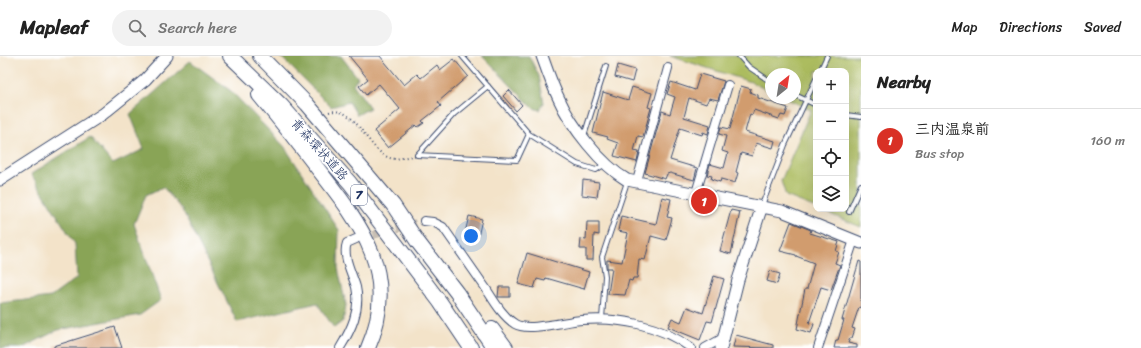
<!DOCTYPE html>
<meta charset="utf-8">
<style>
:root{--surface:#fff;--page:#f2f2f2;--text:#222;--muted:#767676;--line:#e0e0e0;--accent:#d93025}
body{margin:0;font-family:Sriracha,"Klee One",sans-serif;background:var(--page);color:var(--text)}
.controls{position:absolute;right:12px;top:12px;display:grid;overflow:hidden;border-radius:8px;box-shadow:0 4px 16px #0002}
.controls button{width:36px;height:36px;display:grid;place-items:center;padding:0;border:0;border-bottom:1px solid var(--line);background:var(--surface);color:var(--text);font:20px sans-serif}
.compass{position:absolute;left:765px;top:12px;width:36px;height:36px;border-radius:50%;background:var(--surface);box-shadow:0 4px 16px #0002;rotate:30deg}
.you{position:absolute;left:471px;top:180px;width:14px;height:14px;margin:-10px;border:3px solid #fff;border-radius:50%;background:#1a73e8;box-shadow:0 0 0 6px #1a73e833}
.badge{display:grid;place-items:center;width:26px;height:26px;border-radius:50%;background:var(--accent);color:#fff;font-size:13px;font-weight:700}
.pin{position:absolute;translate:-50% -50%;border:2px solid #fff;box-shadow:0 1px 4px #0006}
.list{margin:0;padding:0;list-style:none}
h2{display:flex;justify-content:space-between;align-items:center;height:52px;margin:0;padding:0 16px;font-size:17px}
h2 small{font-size:13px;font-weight:400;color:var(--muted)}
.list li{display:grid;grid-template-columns:26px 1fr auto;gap:12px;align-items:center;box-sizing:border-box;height:64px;padding:0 16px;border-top:1px solid var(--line)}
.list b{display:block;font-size:15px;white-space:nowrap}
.list p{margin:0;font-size:13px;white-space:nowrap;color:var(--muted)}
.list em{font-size:13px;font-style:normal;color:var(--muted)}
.icon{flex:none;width:22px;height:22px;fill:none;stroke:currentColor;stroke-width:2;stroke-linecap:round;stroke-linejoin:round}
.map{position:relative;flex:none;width:861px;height:292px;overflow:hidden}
header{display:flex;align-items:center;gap:24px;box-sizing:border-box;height:56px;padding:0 20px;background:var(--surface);border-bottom:1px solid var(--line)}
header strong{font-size:19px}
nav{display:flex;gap:22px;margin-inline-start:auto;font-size:14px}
.search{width:280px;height:36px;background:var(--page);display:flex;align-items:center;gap:10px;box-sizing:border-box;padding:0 14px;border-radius:22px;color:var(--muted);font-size:15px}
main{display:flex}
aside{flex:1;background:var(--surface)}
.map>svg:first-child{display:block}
</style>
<header>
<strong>Mapleaf</strong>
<div class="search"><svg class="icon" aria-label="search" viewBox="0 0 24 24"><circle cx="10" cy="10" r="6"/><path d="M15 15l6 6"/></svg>Search here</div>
<nav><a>Map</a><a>Directions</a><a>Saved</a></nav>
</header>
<main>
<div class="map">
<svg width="861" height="292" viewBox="0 0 861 292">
<rect width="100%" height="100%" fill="#fff"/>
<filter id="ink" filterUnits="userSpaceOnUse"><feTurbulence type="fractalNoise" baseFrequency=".025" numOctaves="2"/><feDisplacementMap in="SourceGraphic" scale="8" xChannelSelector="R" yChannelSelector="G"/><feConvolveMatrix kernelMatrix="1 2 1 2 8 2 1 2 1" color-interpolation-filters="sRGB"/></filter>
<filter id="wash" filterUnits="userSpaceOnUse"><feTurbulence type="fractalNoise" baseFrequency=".012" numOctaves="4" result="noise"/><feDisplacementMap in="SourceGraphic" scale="16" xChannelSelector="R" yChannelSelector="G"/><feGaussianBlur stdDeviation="0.9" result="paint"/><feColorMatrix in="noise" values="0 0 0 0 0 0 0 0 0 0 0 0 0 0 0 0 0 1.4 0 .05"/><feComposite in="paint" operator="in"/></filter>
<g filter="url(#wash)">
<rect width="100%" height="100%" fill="#f3e3c9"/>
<!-- green -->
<path fill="#acbc5f" stroke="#64765e" d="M 670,0 L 861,0 L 861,171 L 818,153 L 846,153 L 846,15 L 816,15 L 816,152 L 786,140 L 781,125 L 811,54 L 785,42 L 795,42 L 795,18 L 771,18 L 771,36 L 751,26 Z"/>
<!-- forest -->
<path fill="#89a456" stroke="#526a5a" d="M 280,0 L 341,0 L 358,22 L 353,28 L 370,52 L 357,59 L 349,46 L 331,51 Z
M 482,0 L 529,0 L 539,20 L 544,47 L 540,54 L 533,52 Z
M 190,5 L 231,35 L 284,90 L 339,174 L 338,212 L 346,249 L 343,265 L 334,272 L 317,247 L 237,266 L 182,154 L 163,131 L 146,139 L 134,168 L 161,244 L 140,259 L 58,274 L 22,292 L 0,292 L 0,247 L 51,241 L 77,222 L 75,188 L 31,118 L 90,81 L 113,108 L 144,93 L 130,58 Z"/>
<g id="blocks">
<!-- building -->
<path fill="#d19c6e" d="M 349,0 L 380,0 L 404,29 L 417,18 L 421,22 L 437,9 L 440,14 L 454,3 L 468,20 L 438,46 L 441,50 L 422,65 L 424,67 L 418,71 L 416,69 L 388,92 L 374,75 L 400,53 L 379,28 L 366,39 L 359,30 L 368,23 Z
M 618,9 L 635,14 L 632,26 L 615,21 Z
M 700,18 L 724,25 L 718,44 L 709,42 L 706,48 L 689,42 L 684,61 L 710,69 L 708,78 L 703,76 L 702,79 L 680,72 L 670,104 L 697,112 L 694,124 L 670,117 L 667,118 L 665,123 L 645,117 L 662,55 L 670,58 L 675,41 L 667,38 L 671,26 L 695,34 Z
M 741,30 L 751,33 L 750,36 L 758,39 L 758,42 L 788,52 L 785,60 L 781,59 L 779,63 L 754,54 L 752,59 L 750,58 L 745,76 L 775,85 L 773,92 L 756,87 L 752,100 L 741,97 L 736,116 L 738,117 L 735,127 L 721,123 L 720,126 L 711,123 L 712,120 L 707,119 L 710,108 L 724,112 L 728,97 L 722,95 L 726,80 L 719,78 L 721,71 L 730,73 Z
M 632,31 L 652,37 L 648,51 L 651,52 L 643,81 L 638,80 L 634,95 L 639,96 L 637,106 L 614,100 L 618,87 L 607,83 L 608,81 L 593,77 L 603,36 L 628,44 Z
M 509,34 L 522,49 L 516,55 L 503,40 Z
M 583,124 L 599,126 L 597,141 L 582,139 Z
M 662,141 L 671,143 L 667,161 L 672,162 L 666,184 L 651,180 L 645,204 L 639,203 L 637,222 L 633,222 L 632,225 L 629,224 L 625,239 L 608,238 L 612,212 L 607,212 L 607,204 L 622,206 L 628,177 L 618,175 L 621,160 L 656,168 Z
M 731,154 L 740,156 L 731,198 L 720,195 Z
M 469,160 L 482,163 L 478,181 L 465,177 Z
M 587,166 L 599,166 L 599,179 L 594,178 L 593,204 L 586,204 L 586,193 L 580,193 L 581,183 L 586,184 Z
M 791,166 L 811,174 L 810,177 L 839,186 L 836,195 L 839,196 L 835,207 L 840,209 L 837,217 L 831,234 L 821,231 L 809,267 L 814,268 L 811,277 L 797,273 L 805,233 L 807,233 L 814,207 L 796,200 L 796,199 L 780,195 Z
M 527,197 L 589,216 L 584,233 L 546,222 L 545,225 L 537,223 L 534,232 L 518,228 Z
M 859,205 L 861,206 L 861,252 L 859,251 L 852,272 L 855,273 L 852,282 L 850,282 L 848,287 L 857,289 L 857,292 L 834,292 L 836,284 L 838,284 L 844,264 L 842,264 Z
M 770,215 L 780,218 L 777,228 L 767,225 Z
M 714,220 L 724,223 L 712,266 L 707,265 L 700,284 L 668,271 L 672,262 L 681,266 L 687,251 L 703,257 Z
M 499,231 L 510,231 L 510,241 L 498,241 Z
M 115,271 L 122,292 L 54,292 L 54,290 Z
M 736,279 L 773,289 L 773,292 L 733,291 Z"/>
</g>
</g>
<g filter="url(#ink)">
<use href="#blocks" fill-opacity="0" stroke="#3b4a6e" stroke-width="1"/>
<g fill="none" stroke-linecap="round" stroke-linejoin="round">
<!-- street-tunnel -->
<path stroke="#c8bfb4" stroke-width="8" stroke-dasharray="8 4" stroke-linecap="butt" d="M 362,182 L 424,165"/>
<!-- lane casing -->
<g stroke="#3b4a6e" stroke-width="6">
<path id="lane" d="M 462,0 L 529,78 L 577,108 L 596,114 L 605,108
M 739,0 L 749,11 L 771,26
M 820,15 L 827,0
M 488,30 L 454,58 L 417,99 L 517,104 L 529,78
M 795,39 L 816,49
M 846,59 L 861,61
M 584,80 L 606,10
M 762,149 L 785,89 L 816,23
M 849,156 L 861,129
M 602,263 L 605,220 L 602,201 L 627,126"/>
</g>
<!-- street casing -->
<g stroke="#3b4a6e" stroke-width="10">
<path id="street" d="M 637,125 L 668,12
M 696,137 L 728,29
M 424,165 L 433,166 L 443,171 C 457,191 471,211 485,231 C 493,243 502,260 515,268 C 528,276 566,265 582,264 C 619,261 660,269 691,292
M 340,292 C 351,274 361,254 356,231 C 352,217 342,200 347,187 L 356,183
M 705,292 L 723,282
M 818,292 L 854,184"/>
</g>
<!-- secondary casing -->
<g stroke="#3b4a6e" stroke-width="13">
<path id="secondary" d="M 542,0 C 547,14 552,29 559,43 C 571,70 601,109 627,124 L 782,155 L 861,187
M 0,124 L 103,58 L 145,24 L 167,0
M 721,292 L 738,224 L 762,150"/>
</g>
<!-- highway casing -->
<g stroke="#3b4a6e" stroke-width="16">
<path id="highway" d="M 230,0 L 281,49 L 350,127 L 440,246 L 471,292
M 260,0 L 307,48 L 393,149 L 417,185 L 457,237 L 494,292
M 259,39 C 279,63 299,88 318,113 C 362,169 400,219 368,292
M 492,273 L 506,292"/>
</g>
<!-- path -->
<path stroke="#3b4a6e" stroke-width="2" stroke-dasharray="1 3" stroke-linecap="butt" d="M 329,56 C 357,49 366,94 390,102 C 396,104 406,101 412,100"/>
<!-- lane -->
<use href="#lane" stroke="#fff" stroke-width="4"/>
<!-- street -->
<use href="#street" stroke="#fff" stroke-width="8"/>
<!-- secondary -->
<use href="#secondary" stroke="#fff" stroke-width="11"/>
<!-- highway -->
<use href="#highway" stroke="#fff" stroke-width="14"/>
</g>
</g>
<g text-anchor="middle" stroke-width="3" stroke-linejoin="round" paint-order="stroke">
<!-- shield labels -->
<rect fill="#fff" stroke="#5f6d8e" stroke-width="1" x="351" y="129" width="16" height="20" rx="3"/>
<g font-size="12" font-weight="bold" fill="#1b2f5e">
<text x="359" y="143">7</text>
</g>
<!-- street labels -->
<g font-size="13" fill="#1b2f5e" stroke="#fff">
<text transform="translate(320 93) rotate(48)" y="5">青森環状道路</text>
</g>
</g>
</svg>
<div class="controls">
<button>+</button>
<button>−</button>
<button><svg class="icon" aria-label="locate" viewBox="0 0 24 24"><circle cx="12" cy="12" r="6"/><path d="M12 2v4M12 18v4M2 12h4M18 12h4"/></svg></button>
<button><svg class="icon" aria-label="layers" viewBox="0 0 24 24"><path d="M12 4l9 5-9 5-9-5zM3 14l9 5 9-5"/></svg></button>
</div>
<svg class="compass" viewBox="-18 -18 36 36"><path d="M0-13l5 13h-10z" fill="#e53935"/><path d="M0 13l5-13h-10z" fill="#767676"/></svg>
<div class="you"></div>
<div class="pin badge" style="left:704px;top:145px">1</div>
</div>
<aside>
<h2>Nearby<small></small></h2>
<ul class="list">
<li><span class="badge">1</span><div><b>三内温泉前</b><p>Bus stop</p></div><em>160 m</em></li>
</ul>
</aside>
</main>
